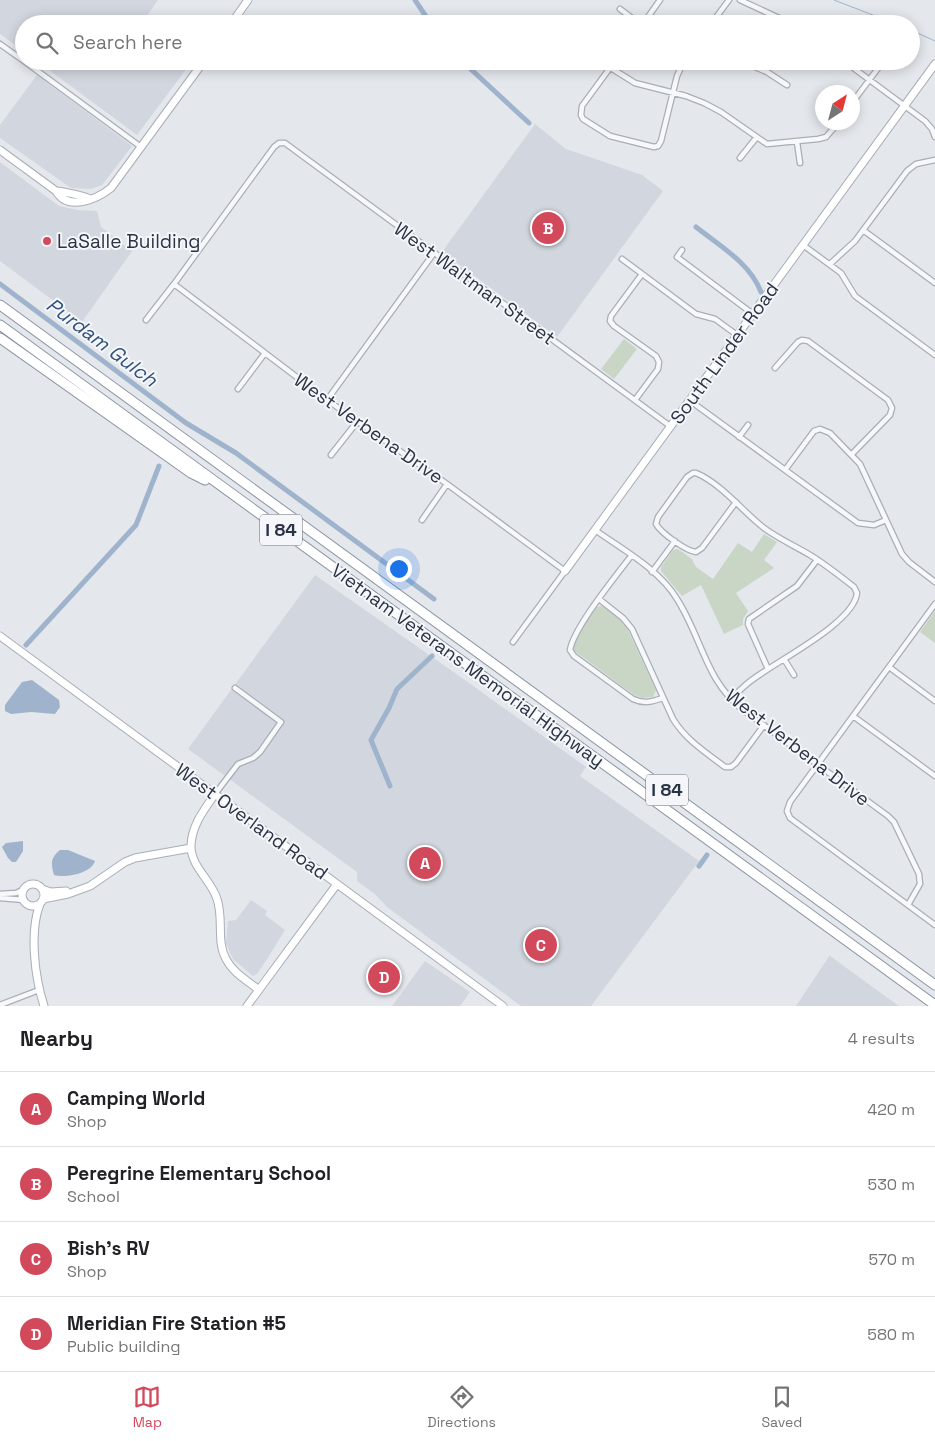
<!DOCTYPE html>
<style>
:root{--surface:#fff;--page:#f2f2f2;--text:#202124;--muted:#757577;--line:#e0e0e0;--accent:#d1495b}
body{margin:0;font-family:"Space Grotesk",sans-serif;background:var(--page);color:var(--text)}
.compass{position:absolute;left:815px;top:85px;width:45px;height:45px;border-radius:50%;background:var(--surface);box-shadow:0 2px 12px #0003;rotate:36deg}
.you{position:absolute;left:398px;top:568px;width:18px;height:18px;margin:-12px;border:4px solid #fff;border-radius:50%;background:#1a73e8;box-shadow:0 0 0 8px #1a73e833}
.badge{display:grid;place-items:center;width:32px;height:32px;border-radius:50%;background:var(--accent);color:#fff;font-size:16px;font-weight:700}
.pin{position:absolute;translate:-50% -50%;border:2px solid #fff;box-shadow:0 1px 5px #0006}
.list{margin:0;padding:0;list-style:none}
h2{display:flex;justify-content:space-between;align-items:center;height:65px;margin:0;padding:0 20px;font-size:21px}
h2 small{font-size:16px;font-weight:400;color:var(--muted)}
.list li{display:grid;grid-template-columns:32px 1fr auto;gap:15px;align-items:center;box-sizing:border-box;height:75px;padding:0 20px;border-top:1px solid var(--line)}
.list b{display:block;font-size:19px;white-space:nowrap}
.list p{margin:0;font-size:16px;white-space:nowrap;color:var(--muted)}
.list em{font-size:16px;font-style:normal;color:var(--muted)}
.icon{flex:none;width:28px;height:28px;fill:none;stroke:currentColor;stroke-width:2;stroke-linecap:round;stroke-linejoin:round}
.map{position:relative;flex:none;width:935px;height:1006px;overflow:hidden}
.search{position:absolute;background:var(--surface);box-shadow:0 2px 12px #0003;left:15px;right:15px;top:15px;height:55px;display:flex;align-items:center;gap:12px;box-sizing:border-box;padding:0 18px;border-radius:28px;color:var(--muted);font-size:19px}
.sheet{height:365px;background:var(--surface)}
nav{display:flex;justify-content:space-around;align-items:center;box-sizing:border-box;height:70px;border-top:1px solid var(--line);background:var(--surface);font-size:14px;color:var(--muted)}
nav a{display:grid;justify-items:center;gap:2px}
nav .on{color:var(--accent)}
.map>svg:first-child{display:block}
</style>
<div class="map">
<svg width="935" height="1006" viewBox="0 0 935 1006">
<rect width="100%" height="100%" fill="#e4e7ec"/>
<!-- built -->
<path fill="#d2d6de" d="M 0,0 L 158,0 L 141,24 L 24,24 L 24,51 L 0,34 Z
M 37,61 L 186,61 L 190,64 L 137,135 Z
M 37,75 L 132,146 L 102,185 L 91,189 L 71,188 L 0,138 L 0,125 Z
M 535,124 L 566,149 L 642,175 L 663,191 L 557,337 L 442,252 Z
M 0,162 L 59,206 L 77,210 L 97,211 L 101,227 L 132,251 L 82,322 L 0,261 Z
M 315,575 L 462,678 L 586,767 L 580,776 L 699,861 L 591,1006 L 521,1006 L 387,907 L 375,894 L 357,881 L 357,872 L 188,749 Z
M 251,900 L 267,911 L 265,915 L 285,930 L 267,959 L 257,974 L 253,976 L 233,959 L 226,943 L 228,921 L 236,920 Z
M 830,955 L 830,956 L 899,1006 L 796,1006 Z
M 425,961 L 470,992 L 460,1006 L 392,1006 Z"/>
<!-- green -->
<path fill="#c9d6c5" d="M 624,339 L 637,349 L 614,379 L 601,369 Z
M 764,534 L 777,542 L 764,560 L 774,568 L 736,593 L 748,611 L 743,619 L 743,625 L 724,634 L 701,585 L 682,596 L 661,571 L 661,567 L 673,550 L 678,549 L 692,559 L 696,567 L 713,579 L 738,543 L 752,552 Z
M 602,606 L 617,616 L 626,626 L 656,690 L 653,697 L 642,698 L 634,695 L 573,650 C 573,639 590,616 597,607 Z
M 935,611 L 935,643 L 920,632 Z"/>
<!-- water -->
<path fill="#9fb4cc" d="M 32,680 L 59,700 L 60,707 L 55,714 L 31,712 L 11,714 L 5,711 L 5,705 L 22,682 Z
M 23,841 L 23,851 L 16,862 L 12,862 L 8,858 L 2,847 L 6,843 Z
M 60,850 L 68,850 L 95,861 C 91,874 65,878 54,875 C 51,864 50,858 60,850 Z"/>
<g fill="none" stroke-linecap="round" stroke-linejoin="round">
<!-- stream -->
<path stroke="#9fb4cc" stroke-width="1" d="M 834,0 L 896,24
M 911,30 L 935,41"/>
<!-- canal -->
<path stroke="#9fb4cc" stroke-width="5" d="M 415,0 L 431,24
M 462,61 L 529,123
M 696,227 C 720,246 750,263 761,292
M 0,284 L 186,423 L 236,453 L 434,599
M 26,645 L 136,525 L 159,466
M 390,786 L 371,740 L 389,708 L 397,689 L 432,656
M 699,866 L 707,855"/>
<!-- street casing -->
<g stroke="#a9aeb7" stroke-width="7">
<path id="street" d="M 740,0 L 792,24
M 620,9 L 640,24
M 643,24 L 660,0
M 711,24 L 729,0
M 0,44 L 24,61
M 24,61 L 141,147
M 615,61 L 582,106 L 581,115 L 583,119 L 610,136 L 654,147 L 658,146 L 661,141 L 677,76 L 684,61
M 741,61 L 767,72 L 787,85
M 844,61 L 925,121 L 932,129 L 935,137
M 611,68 L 635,83 L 686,96 L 704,103 L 721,112 L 767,144 L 818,139 L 826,137 L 839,122
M 852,103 L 882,63
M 797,142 L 800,163
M 740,158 L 756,138
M 863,230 L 935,283
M 803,245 L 841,273 L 855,296 L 935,355
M 682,250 L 677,257 L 753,314
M 622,259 L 696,314 L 715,319 L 737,335
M 830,264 L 855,241 L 907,171 L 916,164 L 935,160
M 174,284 L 327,400 L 447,484 L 565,571 L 513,642
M 146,320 L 174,284 L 274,147 L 279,143 L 285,143 L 670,426
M 775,368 L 798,342 L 802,340 L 808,341 L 888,400 L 892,408 L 890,415 L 852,454
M 238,389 L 265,353
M 327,400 L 434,253
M 635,400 L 658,369 L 659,362 L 656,356 L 614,326 L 610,321 L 611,316 L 642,274
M 689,400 L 858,523 L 874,525 L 886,520
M 739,437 L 748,425
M 331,455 L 357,422
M 785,470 L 814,431 L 820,429 L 830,433 L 860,464 L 902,554 L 909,562 L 935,582
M 422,520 L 447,484
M 595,530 C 622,549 660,570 677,599 C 702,638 705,680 743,710 L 888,816 L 894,822 L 919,874 L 920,884 L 908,905
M 631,556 C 616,576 574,627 570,650 L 574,656 L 633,699 C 644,704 651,702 663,698
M 652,572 L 675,541
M 599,599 L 623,618 L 632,629 L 673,719 C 686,740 705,752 725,767 L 731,767 L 736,763 L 764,725
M 935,604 L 790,802 L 787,811 L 790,818 L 935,925
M 784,659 L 794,675
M 889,667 L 935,701
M 768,669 L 748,624 L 749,619 L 797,586 L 817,560
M 731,699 C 736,694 742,688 748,683 C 772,663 854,624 857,593 L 854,587 C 840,576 825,564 810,555 C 795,546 779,539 764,528 C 743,512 722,484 696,473 L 693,473 L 687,477 L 658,517 L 656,524 C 661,533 686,551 696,552 L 702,548 L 736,502
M 853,716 L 935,776
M 215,794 L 238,764 L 253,758 L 260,752 L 281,722 L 235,688
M 0,894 L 16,893 L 25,889
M 0,898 L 24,900
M 0,1005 L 39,990"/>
</g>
<!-- secondary casing -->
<g stroke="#a9aeb7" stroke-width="9">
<path id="secondary" d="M 231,24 L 248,0
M 0,150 L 56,191
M 90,199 C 85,196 61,191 56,191 C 68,212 97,199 111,188 L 204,61
M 565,571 L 935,64
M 0,636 L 503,1006
M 215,794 C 204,810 192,825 191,845 C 190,866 212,881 217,899 C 224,919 216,941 226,959 C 233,973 248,981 259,990
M22 895a11 11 0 1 1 22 0a11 11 0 1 1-22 0Z
M 42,889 L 51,892 L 66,891
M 43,899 L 68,894 L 90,886 L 125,862 L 135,858 L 191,848
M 40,904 C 29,932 35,978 44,1006
M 247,1006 L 337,884"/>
</g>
<!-- highway casing -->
<g stroke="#8b94a3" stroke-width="11">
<path id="highway" d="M 0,305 L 935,985
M 0,325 L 935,1005
M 0,338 L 191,473 L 205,480"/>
</g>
<!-- street -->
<use href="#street" stroke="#f7f8fa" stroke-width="4.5"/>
<!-- secondary -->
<use href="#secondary" stroke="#fff" stroke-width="7"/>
<!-- highway -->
<use href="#highway" stroke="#fff" stroke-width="9"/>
</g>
<!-- markers -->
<circle fill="#d1495b" stroke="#f4f6f9" stroke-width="2" cx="47" cy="241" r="5"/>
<g text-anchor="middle" stroke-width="4" stroke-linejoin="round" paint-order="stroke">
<!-- shield labels -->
<g fill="#f4f6f9" stroke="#676e7b" stroke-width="1">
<rect x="260" y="514.5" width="42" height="31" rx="4"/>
<rect x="646" y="774.5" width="42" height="31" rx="4"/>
</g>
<g font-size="18" font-weight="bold" fill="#2b3445">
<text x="281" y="536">I 84</text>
<text x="667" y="796">I 84</text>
</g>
<!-- poi labels -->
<g font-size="19" fill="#2b3445" stroke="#f4f6f9" text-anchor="start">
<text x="57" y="248">LaSalle Building</text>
</g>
<!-- street labels -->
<g font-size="19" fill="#2b3445" stroke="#f4f6f9">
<text transform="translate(475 283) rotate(36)" y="7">West Waltman Street</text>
<text transform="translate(724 353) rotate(-54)" y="7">South Linder Road</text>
<text transform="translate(369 428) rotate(35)" y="7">West Verbena Drive</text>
<text transform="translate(468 665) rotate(36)" y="7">Vietnam Veterans Memorial Highway</text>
<text transform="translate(798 747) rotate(38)" y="7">West Verbena Drive</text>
<text transform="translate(252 821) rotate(36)" y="7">West Overland Road</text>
</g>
<!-- water labels -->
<g font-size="20" font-style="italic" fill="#34527a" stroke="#f4f6f9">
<text transform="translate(102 342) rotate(37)" y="7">Purdam Gulch</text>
</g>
</g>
</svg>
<svg class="compass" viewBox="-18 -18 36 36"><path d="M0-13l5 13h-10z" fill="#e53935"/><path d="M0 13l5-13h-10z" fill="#757577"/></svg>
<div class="you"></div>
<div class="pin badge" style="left:425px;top:863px">A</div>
<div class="pin badge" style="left:548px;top:228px">B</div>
<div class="pin badge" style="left:541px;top:945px">C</div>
<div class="pin badge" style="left:384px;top:977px">D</div>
<div class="search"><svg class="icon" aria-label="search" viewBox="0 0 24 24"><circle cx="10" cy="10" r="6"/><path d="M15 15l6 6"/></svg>Search here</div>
</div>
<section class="sheet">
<h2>Nearby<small>4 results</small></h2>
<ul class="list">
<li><span class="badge">A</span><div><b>Camping World</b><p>Shop</p></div><em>420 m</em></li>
<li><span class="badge">B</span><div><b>Peregrine Elementary School</b><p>School</p></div><em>530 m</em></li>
<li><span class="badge">C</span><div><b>Bish's RV</b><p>Shop</p></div><em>570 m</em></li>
<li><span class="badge">D</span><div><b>Meridian Fire Station #5</b><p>Public building</p></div><em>580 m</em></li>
</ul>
</section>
<nav>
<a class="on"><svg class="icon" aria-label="map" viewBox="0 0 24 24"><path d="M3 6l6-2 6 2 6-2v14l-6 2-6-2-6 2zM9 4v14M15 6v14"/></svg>Map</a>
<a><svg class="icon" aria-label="directions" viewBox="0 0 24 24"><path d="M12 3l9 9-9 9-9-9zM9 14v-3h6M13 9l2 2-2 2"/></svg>Directions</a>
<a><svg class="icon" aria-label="saved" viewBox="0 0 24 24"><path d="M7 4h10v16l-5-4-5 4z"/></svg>Saved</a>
</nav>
